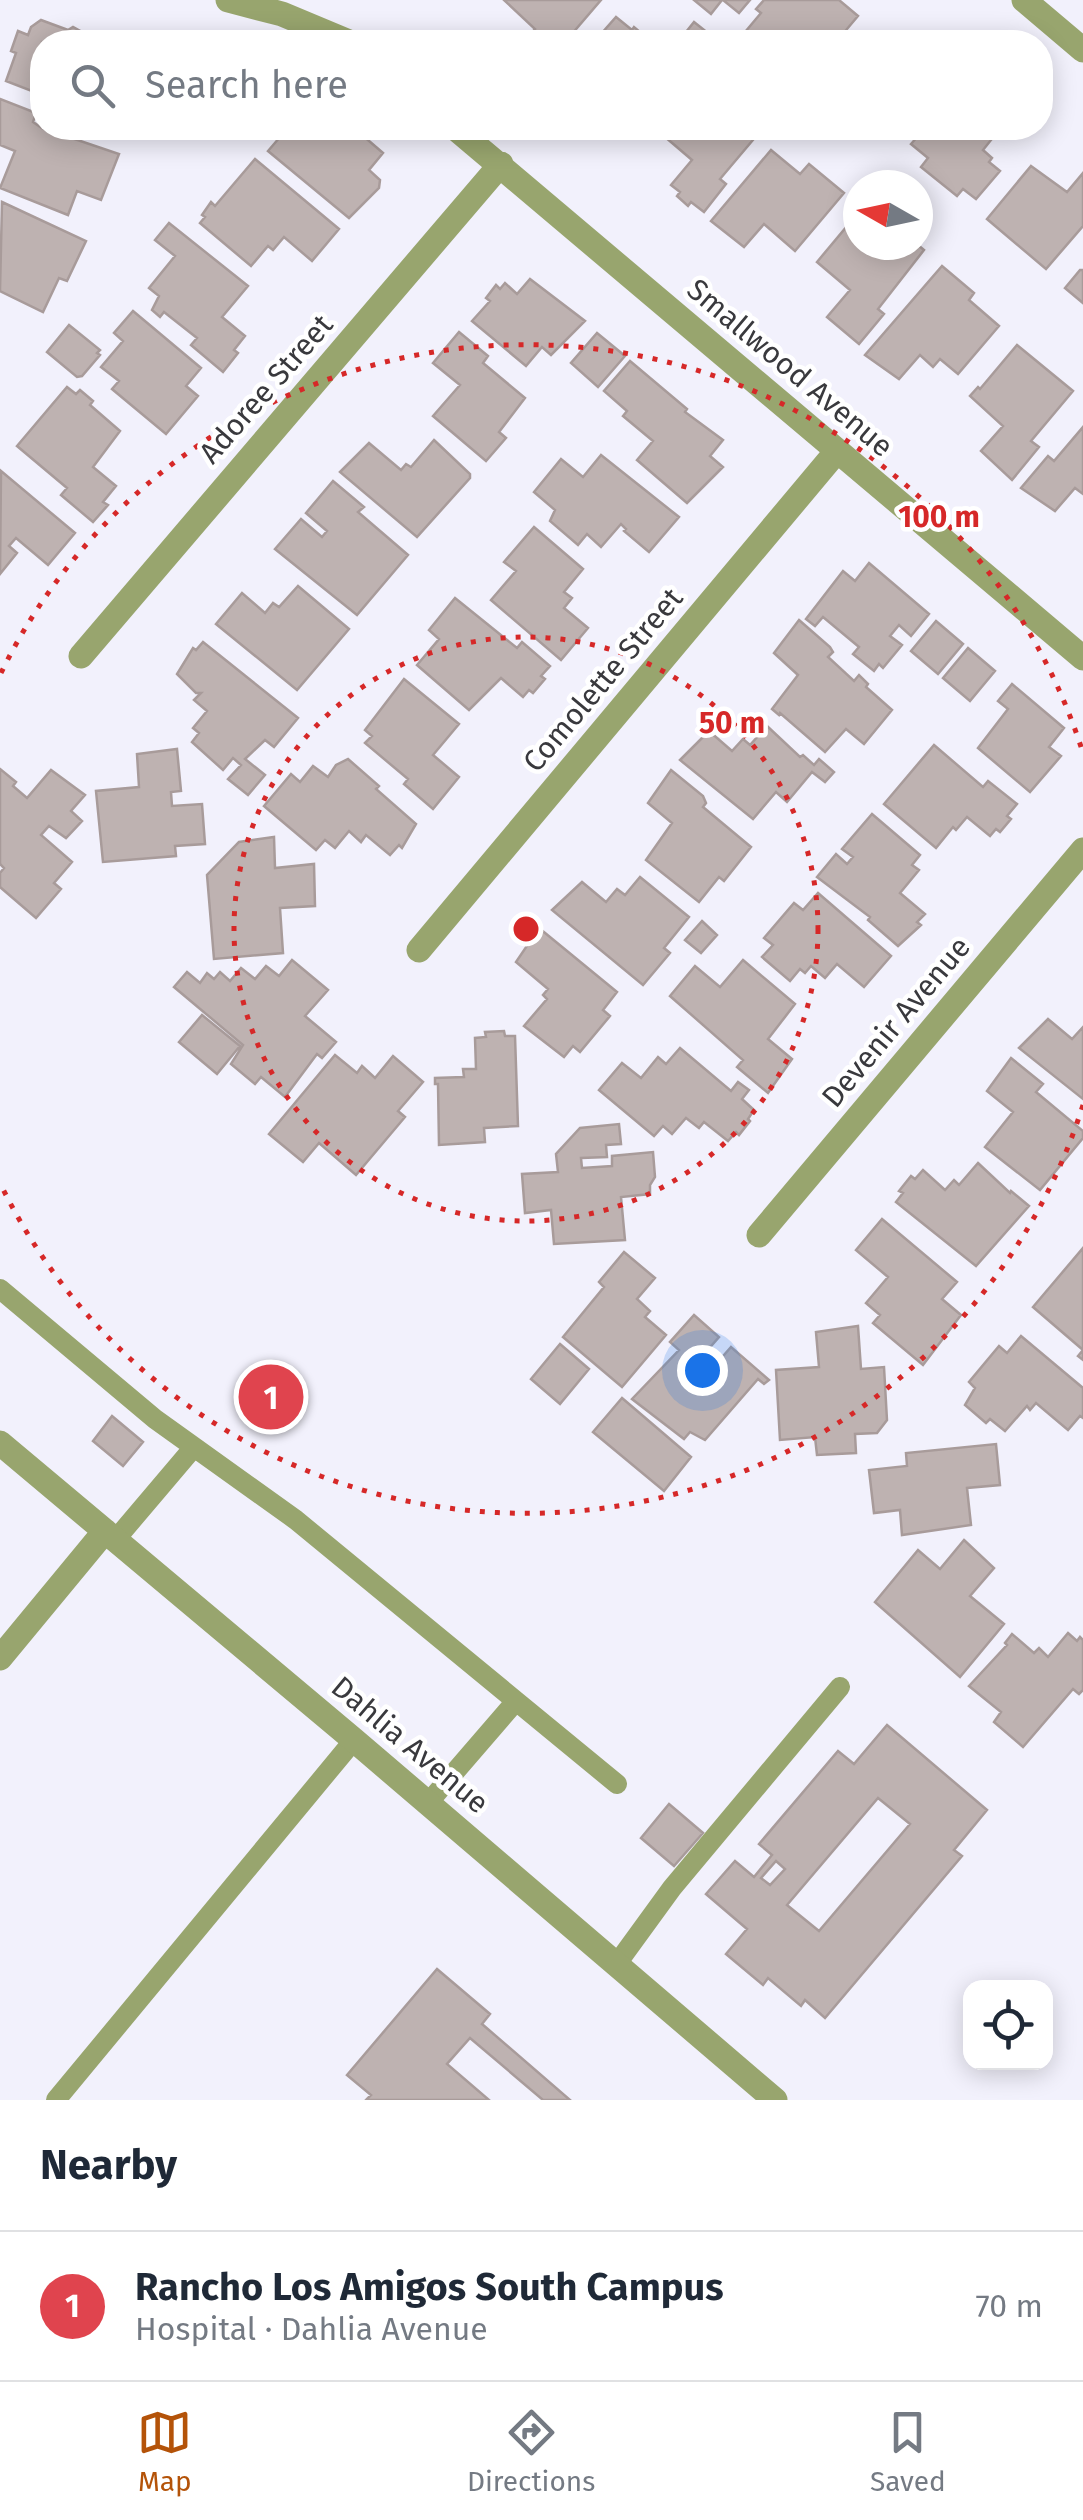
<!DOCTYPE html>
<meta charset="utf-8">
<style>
:root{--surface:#fff;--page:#f6f6f7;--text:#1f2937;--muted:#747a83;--line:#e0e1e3;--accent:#b45309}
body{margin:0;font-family:"Fira Sans",sans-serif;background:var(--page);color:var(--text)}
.controls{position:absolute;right:30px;bottom:30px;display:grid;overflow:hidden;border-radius:20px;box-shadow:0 5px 25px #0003}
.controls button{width:90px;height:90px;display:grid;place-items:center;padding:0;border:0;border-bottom:2px solid var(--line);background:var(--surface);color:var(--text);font:50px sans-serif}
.compass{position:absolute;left:843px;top:170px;width:90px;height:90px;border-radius:50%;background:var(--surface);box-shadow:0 5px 25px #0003;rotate:279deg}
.you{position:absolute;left:702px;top:1370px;width:35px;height:35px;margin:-25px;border:8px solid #fff;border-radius:50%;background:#1a73e8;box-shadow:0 0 0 15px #1a73e833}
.badge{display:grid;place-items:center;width:65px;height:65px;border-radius:50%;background:var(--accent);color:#fff;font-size:32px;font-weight:700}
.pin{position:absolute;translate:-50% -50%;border:5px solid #fff;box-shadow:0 2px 10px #0006}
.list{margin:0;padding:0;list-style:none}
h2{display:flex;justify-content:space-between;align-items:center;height:130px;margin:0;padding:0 40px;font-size:42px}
h2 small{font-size:32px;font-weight:400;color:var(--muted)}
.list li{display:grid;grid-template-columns:65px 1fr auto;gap:30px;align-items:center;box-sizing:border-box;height:150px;padding:0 40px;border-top:2px solid var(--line)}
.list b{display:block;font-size:38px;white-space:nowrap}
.list p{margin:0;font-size:32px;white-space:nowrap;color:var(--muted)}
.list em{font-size:32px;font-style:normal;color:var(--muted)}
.icon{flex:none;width:55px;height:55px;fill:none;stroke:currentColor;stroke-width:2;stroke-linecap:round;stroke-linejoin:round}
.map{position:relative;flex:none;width:1083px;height:2100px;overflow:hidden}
.search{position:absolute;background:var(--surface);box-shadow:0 5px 25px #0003;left:30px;right:30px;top:30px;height:110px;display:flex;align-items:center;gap:25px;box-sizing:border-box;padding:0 35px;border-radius:40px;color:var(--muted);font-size:38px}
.sheet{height:280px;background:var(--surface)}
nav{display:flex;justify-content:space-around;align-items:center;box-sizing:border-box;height:140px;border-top:2px solid var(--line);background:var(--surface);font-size:28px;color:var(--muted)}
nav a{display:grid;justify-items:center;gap:5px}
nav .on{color:var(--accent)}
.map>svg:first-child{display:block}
</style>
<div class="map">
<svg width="1083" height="2100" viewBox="0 0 1083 2100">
<rect width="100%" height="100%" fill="#f2f1fc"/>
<!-- building -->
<path fill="#beb2b1" stroke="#a89b9a" stroke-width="2.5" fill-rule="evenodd" d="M 504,0 L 601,0 L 565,42 L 523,42 L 535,29 Z
M 694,0 L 722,0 L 711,14 Z
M 723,0 L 750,0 L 739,13 Z
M 764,0 L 839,0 L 858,16 L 836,42 L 745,42 L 740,38 L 761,13 L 756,9 Z
M 616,17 L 632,30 L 634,27 L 652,42 L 594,42 Z
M 41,20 L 68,30 L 73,27 L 100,42 L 42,42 L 42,95 L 6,81 L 16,53 L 11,51 L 18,31 L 28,35 L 31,27 Z
M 694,22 L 718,41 L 717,42 L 678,42 Z
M 0,99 L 36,113 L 33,122 L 42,128 L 119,154 L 101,200 L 77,191 L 68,215 L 0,188 L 15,151 L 0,145 Z
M 279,128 L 354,128 L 383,153 L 369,170 L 380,180 L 379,188 L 349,218 L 268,151 L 286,130 Z
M 671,128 L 763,128 L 720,179 L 726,184 L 704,212 L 691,202 L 688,206 L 677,196 L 680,192 L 671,185 L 692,160 L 664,136 Z
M 925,128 L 987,128 L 995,135 L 983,150 L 992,158 L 989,162 L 1000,171 L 976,199 L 963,189 L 957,196 L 921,167 L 928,158 L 911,144 Z
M 771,150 L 800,174 L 809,164 L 844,193 L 795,251 L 764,224 L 744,247 L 711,221 Z
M 255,159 L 339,229 L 312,261 L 284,237 L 273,250 L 268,246 L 251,266 L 200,223 L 205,217 L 202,215 L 211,202 L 215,206 Z
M 1031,166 L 1067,192 L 1083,173 L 1083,226 L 1046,269 L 987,219 Z
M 2,202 L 86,241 L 67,281 L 59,278 L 43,312 L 0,291 Z
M 858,213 L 858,245 L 918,245 L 924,250 L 878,309 L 884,314 L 859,344 L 827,317 L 850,290 L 817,262 Z
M 169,223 L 248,286 L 222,317 L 245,336 L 234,350 L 238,353 L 223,372 L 191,345 L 197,338 L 164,312 L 160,317 L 152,310 L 159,296 L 149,288 L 175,256 L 155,240 Z
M 942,266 L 974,293 L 969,300 L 999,326 L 958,374 L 940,359 L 933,367 L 920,355 L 899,379 L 865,355 Z
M 1080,270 L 1083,270 L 1083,303 L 1065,288 Z
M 530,279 L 585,321 L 551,355 L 542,347 L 526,366 L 472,321 L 490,301 L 486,298 L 496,285 L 500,289 L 505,283 L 517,294 Z
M 133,311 L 201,368 L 186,386 L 198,396 L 166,434 L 112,389 L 119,381 L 101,367 L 123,341 L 114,333 Z
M 69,325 L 100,350 L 97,353 L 100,355 L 82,376 L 77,377 L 47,352 Z
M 459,332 L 488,356 L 483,363 L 525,398 L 499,432 L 506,438 L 486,461 L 433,416 L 460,385 L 433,363 Z
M 597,333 L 625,356 L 598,387 L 571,363 Z
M 1017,345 L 1073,391 L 1031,441 L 1039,447 L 1012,480 L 981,451 L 1003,426 L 970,396 L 978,387 L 980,389 Z
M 630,361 L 687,409 L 685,412 L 723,440 L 710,456 L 723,467 L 687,503 L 637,460 L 653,441 L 623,416 L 627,411 L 604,391 Z
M 67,387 L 76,394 L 80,390 L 93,401 L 90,405 L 120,431 L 93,467 L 116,486 L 103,502 L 108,505 L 93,522 L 61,495 L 67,488 L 17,446 Z
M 1083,427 L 1083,494 L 1075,488 L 1055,511 L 1021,488 L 1048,456 L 1054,461 Z
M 434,440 L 470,474 L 470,478 L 417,537 L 340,472 L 369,443 L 401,470 L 406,464 L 411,467 Z
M 601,455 L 679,517 L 649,552 L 624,531 L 626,529 L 621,524 L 601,547 L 587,534 L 578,545 L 550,521 L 555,510 L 534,492 L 561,459 L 583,477 Z
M 1,471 L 75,533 L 48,565 L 16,538 L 9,546 L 17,553 L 0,574 Z
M 333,481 L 364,507 L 358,512 L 408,555 L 357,615 L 275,549 L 301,519 L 322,537 L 327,531 L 306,513 Z
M 534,527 L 583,569 L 564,592 L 572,598 L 564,608 L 588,628 L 561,660 L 491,600 L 516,571 L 504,562 Z
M 869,563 L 929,614 L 911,636 L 899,625 L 890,636 L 902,645 L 883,668 L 879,664 L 874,671 L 853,654 L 859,647 L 823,617 L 815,626 L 806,619 L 843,571 L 855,581 Z
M 298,586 L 349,629 L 297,690 L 216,624 L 242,593 L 265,613 L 273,603 L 279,607 Z
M 455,598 L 517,648 L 522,642 L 550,666 L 541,676 L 545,679 L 533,693 L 529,690 L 523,697 L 501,678 L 469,710 L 417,665 L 439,639 L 429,630 Z
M 799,620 L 830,647 L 833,652 L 828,657 L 854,681 L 859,675 L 868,684 L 866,687 L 892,710 L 864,744 L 846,729 L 825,752 L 780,713 L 779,715 L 772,709 L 798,675 L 774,653 Z
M 936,621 L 963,644 L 938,674 L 911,651 Z
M 203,642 L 298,718 L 274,747 L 265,740 L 245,759 L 265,775 L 248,795 L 228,779 L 241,765 L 233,758 L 223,770 L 192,742 L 199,733 L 193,728 L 207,711 L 194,700 L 201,693 L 196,693 L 177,674 L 193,648 L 196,650 Z
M 968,648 L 995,671 L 970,701 L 943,678 Z
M 404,679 L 459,724 L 433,755 L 459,777 L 433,809 L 404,784 L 408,779 L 365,743 L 372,736 L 365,730 Z
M 1012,684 L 1064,728 L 1049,747 L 1061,756 L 1030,792 L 978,748 L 1008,709 L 998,701 Z
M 767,726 L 800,757 L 803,755 L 814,765 L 819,759 L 834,772 L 825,782 L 812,772 L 787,802 L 776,792 L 753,819 L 680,760 L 709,731 L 732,751 L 743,739 L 750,745 Z
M 934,745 L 983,787 L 988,781 L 1017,804 L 1007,816 L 1011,819 L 1000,832 L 996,829 L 990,836 L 967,817 L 956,830 L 953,827 L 936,848 L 884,804 Z
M 177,749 L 181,791 L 171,792 L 172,806 L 202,804 L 205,844 L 175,846 L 176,856 L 103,862 L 96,791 L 139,787 L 137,754 Z
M 348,759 L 379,786 L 376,789 L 416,824 L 402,848 L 399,845 L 390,855 L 366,835 L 361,842 L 349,831 L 335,848 L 325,840 L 316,850 L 264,806 L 291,774 L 300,782 L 313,766 L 328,777 L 336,765 Z
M 0,769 L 16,782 L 13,786 L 27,798 L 51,770 L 85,795 L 71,811 L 82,821 L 66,838 L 49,826 L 41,835 L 72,862 L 54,883 L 61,889 L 36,918 L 0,887 L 0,873 L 4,868 L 0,864 Z
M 671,770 L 703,796 L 706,803 L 703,807 L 751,847 L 724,881 L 719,877 L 699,902 L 646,860 L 672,823 L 648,803 Z
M 872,814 L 920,855 L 912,865 L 919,870 L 900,893 L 925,914 L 917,922 L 921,925 L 898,946 L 868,920 L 870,917 L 817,877 L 836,854 L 847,864 L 853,857 L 842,849 Z
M 274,837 L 275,868 L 314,864 L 315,906 L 280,908 L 283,953 L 214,959 L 207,875 L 239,842 Z
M 640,877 L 689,917 L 664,948 L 670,953 L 643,985 L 552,910 L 582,882 L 606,902 L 617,889 L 625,895 Z
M 818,893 L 891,956 L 864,987 L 837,964 L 825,978 L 811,966 L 805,973 L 800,969 L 790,981 L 762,957 L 773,945 L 764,938 L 794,903 L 803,910 Z
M 702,921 L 717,935 L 701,953 L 685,940 Z
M 539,928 L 617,992 L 603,1010 L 610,1016 L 580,1052 L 573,1046 L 564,1057 L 524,1026 L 547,999 L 543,995 L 548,989 L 516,962 Z
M 292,960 L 328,990 L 305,1016 L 336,1042 L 322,1058 L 317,1054 L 285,1097 L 261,1077 L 255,1084 L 231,1064 L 243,1045 L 174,987 L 187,972 L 200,983 L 207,973 L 214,979 L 220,972 L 230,981 L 241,968 L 255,979 L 266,966 L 279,976 Z
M 743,960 L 795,1004 L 768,1039 L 792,1059 L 768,1093 L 737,1067 L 743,1060 L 670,996 L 695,966 L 720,987 Z
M 202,1015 L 240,1046 L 217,1074 L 179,1042 Z
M 1048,1019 L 1072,1039 L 1083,1027 L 1083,1099 L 1019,1048 Z
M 504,1031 L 505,1036 L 515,1036 L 518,1126 L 484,1128 L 485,1142 L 439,1145 L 438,1084 L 435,1084 L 435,1078 L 464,1077 L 463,1069 L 476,1069 L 475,1038 L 486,1037 L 485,1032 Z
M 680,1048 L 731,1091 L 738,1082 L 749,1090 L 742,1099 L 754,1110 L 748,1119 L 750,1121 L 739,1135 L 736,1132 L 728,1141 L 704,1122 L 699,1128 L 686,1118 L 672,1134 L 663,1126 L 654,1136 L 599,1090 L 622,1063 L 641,1078 L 658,1057 L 666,1064 Z
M 335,1055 L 357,1073 L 362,1066 L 375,1078 L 393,1056 L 423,1082 L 398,1111 L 405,1117 L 356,1175 L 319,1143 L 303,1162 L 269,1134 Z
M 1011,1058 L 1043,1084 L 1036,1092 L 1083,1131 L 1083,1138 L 1040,1190 L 985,1147 L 1013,1112 L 987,1091 Z
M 619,1124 L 621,1144 L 606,1145 L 607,1157 L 581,1158 L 582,1168 L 612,1166 L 612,1156 L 653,1152 L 655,1177 L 650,1185 L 650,1194 L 621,1197 L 625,1240 L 554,1244 L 551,1210 L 525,1213 L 522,1174 L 558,1172 L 556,1154 L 580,1128 Z
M 978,1163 L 1010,1193 L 1011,1191 L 1029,1206 L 976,1266 L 896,1202 L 903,1193 L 899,1191 L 911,1176 L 915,1179 L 923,1170 L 945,1190 L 954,1180 L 959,1185 Z
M 882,1219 L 957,1282 L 942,1299 L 961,1315 L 923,1365 L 873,1323 L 880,1315 L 866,1303 L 888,1277 L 856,1250 Z
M 1083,1248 L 1083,1360 L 1078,1356 L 1083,1350 L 1033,1307 Z
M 624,1252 L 655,1278 L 637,1299 L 650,1311 L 645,1317 L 666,1335 L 622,1387 L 563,1337 L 604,1287 L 599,1282 Z
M 694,1315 L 719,1337 L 698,1361 L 710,1371 L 731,1347 L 769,1380 L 764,1384 L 758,1379 L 705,1440 L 690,1432 L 684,1439 L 632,1399 L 679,1350 L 670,1342 Z
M 858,1326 L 861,1369 L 884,1367 L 887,1420 L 877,1433 L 855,1434 L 856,1453 L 817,1455 L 815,1437 L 780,1440 L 776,1370 L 819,1367 L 816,1332 Z
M 1021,1336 L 1083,1388 L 1083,1418 L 1080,1416 L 1068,1430 L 1036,1403 L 1030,1410 L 1027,1406 L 1005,1431 L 990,1419 L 986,1423 L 965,1405 L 975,1388 L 969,1382 L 999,1346 L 1007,1353 Z
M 560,1344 L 589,1369 L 560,1404 L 531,1379 Z
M 622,1398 L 691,1457 L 664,1491 L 593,1432 Z
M 112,1416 L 143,1442 L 123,1466 L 93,1441 Z
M 996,1444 L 1000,1485 L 967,1488 L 971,1525 L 902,1535 L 900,1510 L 874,1513 L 869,1470 L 907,1466 L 906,1453 Z
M 964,1540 L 994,1568 L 970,1596 L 1004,1624 L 960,1677 L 875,1602 L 918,1550 L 940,1569 Z
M 1068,1633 L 1077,1641 L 1080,1637 L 1083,1640 L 1083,1690 L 1079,1694 L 1073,1689 L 1023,1747 L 994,1722 L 1001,1712 L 969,1686 L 1007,1645 L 1005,1643 L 1012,1634 L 1034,1653 L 1039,1648 L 1048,1657 Z
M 887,1725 L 987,1810 L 954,1850 L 962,1856 L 825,2018 L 805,2000 L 801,2006 L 768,1978 L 763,1985 L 726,1954 L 747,1929 L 706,1894 L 735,1861 L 754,1877 L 772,1855 L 759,1844 L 838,1751 L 854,1764 ZM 878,1798 L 910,1824 L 819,1931 L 787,1905 ZM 776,1861 L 785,1869 L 770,1885 L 761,1878 Z
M 669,1804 L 703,1833 L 674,1866 L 641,1838 Z
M 437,1969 L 490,2014 L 482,2024 L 570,2100 L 543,2100 L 470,2038 L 447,2064 L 489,2100 L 366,2100 L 371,2095 L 347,2075 Z"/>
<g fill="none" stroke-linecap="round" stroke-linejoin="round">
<!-- service -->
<path stroke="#98a56e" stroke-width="20" d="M 0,1289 L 155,1419 L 296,1520 L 617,1784
M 116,1539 L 194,1447
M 428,1803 L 516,1701
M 616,1965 L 672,1888 L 840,1687
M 56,2100 L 354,1740"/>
<!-- minor -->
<path stroke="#98a56e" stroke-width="25" d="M 228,0 L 282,14 L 349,42
M 1024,0 L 1083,50
M 455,128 L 1083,658
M 81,656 L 501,164
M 419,950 L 837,451
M 759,1235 L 1083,850
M 0,1443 L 354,1740 L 775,2100
M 0,1658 L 105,1531"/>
</g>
<!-- distance rings -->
<g fill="none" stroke="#d62828" stroke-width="5" stroke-dasharray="5 10">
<circle cx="526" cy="929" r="292"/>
<path d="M1083 1105A584 584 0 0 1 1 1185M1 673A584 584 0 0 1 1083 753"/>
</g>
<g text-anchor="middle" stroke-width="9" stroke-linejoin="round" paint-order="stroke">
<!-- street labels -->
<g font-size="30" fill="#39393d" stroke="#fff">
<text transform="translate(790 368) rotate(40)" y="10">Smallwood Avenue</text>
<text transform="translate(266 389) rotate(-49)" y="10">Adoree Street</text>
<text transform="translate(603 680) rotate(-50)" y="10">Comolette Street</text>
<text transform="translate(896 1022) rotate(-50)" y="10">Devenir Avenue</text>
<text transform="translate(410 1745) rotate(40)" y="10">Dahlia Avenue</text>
</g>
</g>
<circle cx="526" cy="929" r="15" fill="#d62828" stroke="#fff" stroke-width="5"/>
<g font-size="30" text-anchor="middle" font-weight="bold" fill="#d62828" stroke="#fff" stroke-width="9" stroke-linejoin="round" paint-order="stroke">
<text x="939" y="527">100 m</text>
<text x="732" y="733">50 m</text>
</g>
</svg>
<div class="controls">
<button><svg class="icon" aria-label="locate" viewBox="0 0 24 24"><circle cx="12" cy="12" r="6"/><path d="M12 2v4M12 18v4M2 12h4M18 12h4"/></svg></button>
</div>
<svg class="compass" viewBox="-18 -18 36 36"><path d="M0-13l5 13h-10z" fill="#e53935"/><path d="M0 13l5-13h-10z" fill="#747a83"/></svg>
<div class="you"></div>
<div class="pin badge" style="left:271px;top:1397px;background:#e0444e">1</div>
<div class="search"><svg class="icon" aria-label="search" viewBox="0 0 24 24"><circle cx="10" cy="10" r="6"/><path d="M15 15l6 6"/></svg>Search here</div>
</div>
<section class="sheet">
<h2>Nearby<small></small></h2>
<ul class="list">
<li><span class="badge" style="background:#e0444e">1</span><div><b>Rancho Los Amigos South Campus</b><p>Hospital · Dahlia Avenue</p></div><em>70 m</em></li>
</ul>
</section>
<nav>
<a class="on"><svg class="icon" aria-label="map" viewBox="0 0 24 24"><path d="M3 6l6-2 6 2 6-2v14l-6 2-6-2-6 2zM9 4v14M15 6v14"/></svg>Map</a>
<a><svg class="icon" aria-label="directions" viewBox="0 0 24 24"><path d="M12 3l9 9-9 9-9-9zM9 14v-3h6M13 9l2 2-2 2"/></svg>Directions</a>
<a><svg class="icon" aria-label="saved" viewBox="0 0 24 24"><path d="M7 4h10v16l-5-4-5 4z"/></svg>Saved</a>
</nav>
